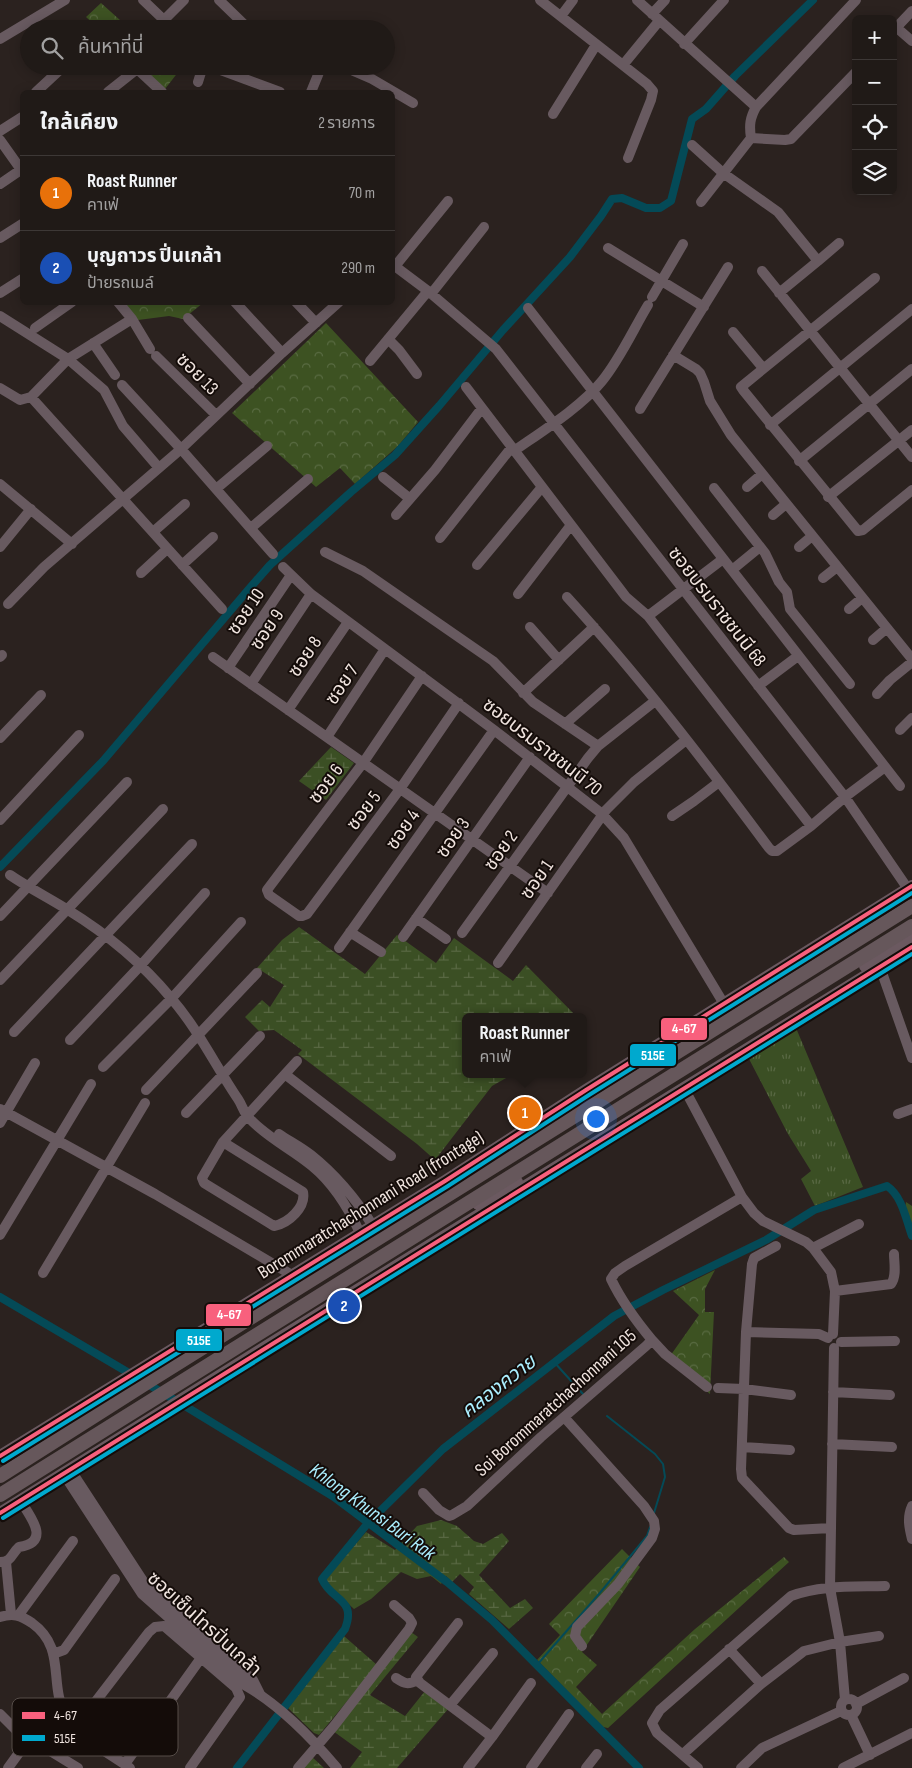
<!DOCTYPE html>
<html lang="th">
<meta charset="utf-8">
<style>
:root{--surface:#201a17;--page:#2d2724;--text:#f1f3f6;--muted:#a2a1a1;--line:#3d3836;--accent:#d93025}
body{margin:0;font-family:"Sofia Sans Condensed","Noto Sans Thai",sans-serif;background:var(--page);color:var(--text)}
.controls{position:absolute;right:15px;top:15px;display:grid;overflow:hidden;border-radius:8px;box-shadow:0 2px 12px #0003}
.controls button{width:45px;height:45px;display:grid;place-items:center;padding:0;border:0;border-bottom:1px solid var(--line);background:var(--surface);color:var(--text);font:25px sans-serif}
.you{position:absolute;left:595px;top:1118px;width:18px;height:18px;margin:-12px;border:4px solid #fff;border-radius:50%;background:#1a73e8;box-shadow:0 0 0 8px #1a73e833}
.badge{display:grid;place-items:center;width:32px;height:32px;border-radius:50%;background:var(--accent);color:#fff;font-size:16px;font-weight:700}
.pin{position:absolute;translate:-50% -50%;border:2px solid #fff;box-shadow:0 1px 5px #0006}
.popup{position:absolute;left:462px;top:1013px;width:125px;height:65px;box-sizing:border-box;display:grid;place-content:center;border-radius:8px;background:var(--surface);filter:drop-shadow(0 1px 4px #0005);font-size:16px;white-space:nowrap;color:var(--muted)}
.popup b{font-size:19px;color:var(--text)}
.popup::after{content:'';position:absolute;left:50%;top:100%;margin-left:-10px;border:10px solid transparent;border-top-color:var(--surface)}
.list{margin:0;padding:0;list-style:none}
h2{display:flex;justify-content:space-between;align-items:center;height:65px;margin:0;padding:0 20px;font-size:21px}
h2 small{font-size:16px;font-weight:400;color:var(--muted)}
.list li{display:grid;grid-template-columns:32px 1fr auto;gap:15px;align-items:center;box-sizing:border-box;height:75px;padding:0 20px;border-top:1px solid var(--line)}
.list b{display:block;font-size:19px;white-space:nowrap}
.list p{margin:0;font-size:16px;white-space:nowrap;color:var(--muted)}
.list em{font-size:16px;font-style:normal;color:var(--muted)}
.icon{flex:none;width:28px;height:28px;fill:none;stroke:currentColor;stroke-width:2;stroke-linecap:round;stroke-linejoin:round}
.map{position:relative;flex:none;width:912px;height:1768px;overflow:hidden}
.search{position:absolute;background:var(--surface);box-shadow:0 2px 12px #0003;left:20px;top:20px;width:375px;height:55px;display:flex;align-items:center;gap:12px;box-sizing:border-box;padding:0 18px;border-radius:28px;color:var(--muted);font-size:19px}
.panel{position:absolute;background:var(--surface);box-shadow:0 2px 12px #0003;left:20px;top:90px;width:375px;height:215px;border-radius:8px}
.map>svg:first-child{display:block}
</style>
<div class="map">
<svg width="912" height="1768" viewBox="0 0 912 1768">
<defs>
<pattern id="grass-tufts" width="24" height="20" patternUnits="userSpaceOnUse" patternTransform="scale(1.25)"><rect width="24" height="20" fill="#3b4f24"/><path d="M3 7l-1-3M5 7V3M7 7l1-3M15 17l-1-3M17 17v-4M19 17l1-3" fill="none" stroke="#586843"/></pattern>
<pattern id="forest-crowns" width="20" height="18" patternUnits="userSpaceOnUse" patternTransform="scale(1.25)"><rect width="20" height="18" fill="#3d5222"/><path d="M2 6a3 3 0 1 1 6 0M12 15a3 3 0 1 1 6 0" fill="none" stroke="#596b42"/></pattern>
<pattern id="wetland-marsh" width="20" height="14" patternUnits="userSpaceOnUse" patternTransform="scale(1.25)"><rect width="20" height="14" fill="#3b4f24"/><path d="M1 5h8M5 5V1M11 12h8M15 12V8" fill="none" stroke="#586843"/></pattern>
</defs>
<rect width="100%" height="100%" fill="#2b221f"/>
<!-- grass -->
<path fill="url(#grass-tufts)" d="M 796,1028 L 863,1187 L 815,1206 L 801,1179 L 811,1171 L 788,1134 L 748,1057 Z"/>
<!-- forest -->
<path fill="url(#forest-crowns)" d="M 101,3 L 130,29 L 99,29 L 86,17 Z
M 140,66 L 173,66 L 179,71 L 165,89 Z
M 123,303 L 203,303 L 183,319 L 169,316 L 138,320 Z
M 326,323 L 418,422 L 398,446 L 355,484 L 340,468 L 316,487 L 232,413 Z
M 906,1202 L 912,1206 L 912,1228 L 905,1210 Z
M 715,1270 L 705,1289 L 705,1312 L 714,1312 L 710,1394 L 668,1359 L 699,1315 L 673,1291 Z
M 622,1549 L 640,1567 L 582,1652 L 597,1665 L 576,1687 L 602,1714 L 695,1629 L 784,1557 L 789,1562 L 608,1728 L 603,1727 L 537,1660 L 560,1635 L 549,1624 Z"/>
<!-- wetland -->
<path fill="url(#wetland-marsh)" d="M 331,747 L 354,763 L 326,800 L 299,781 Z
M 299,927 L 365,974 L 397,935 L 436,963 L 454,938 L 513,981 L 526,965 L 577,1017 L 466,1017 L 466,1074 L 513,1074 L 492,1086 L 435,1160 L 417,1144 L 298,1054 L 302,1050 L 274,1030 L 259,1031 L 245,1017 L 262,1000 L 270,1007 L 284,985 L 257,968 L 282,940 Z
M 441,1520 L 457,1526 L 474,1541 L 483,1544 L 502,1533 L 509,1541 L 479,1575 L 510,1608 L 525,1599 L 533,1608 L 509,1629 L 469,1594 L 474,1587 L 460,1574 L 452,1582 L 446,1576 L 441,1584 L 431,1576 L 417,1579 L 401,1572 L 371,1599 L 354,1609 L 328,1585 L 326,1578 L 366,1532 L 395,1550 L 417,1526 Z
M 411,1632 L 418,1637 L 370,1695 L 405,1716 L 425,1691 L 449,1708 L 397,1768 L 350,1768 L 362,1752 L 333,1731 Z
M 344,1636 L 377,1665 L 319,1735 L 314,1733 L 288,1708 Z
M 311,1756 L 324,1768 L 302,1768 Z"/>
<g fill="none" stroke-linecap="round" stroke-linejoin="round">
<!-- stream -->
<path stroke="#044a57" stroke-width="2" d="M 554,1362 L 583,1394
M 607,1416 L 655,1454 L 663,1464 L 665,1477 L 654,1513
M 536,1666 L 599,1594 L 647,1536 L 650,1527"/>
<!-- canal -->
<path stroke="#044a57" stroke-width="8" d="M 0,867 L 103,761 L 248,590 L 270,565 L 351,492 L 395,455 L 439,406 L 503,330 L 570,257 L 601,216 L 612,199 L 622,198 L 646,208 L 660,208 L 671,201 L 692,119 L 706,109 L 735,76 L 813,0
M 0,1297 L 185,1406 L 334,1497 L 447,1582 L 492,1620 L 639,1768
M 237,1768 L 345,1629 C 357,1598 331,1601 322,1579 L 368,1523 L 443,1449 L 614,1316 L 663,1290 L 766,1240 L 814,1210 L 887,1186 C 902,1196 906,1219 912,1236"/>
<!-- minor -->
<path stroke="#685a60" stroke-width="10" d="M 143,0 L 164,20 L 184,0
M 219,0 L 249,29
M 540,0 L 647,84 L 653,91 L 651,100 L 628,158
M 637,0 L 756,107
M 652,14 L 665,0
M 561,16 L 573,0
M 164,20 L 173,29
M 897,28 L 912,41
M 893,31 L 912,11
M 0,39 L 65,0
M 684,44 L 724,0
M 623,65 L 659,21
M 134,66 L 162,92
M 342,66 L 372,79 L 413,103
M 218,69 L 280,92
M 198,82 L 203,66
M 36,92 L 64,66
M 108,92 L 137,69
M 311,92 L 320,70
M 553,114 L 596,45
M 0,131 L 22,117
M 751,138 L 785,140 L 791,139 L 856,72
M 0,140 L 22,171
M 692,145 L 723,173 L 778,212 L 818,261 L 779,293
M 0,184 L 22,169
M 701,202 L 751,138 C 749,125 750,118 756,107 L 856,0
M 0,238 L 22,224
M 608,248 L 704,307
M 818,261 L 839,243
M 392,264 L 428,291 L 496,349 L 845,797 L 908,889
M 396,265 L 448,201
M 762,271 L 912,457
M 875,278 L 741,387 L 743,390 L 858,531 L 863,530 L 912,490
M 0,293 L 22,279
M 431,294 L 484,227
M 652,297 L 683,244
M 118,302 L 132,319 L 150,349
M 235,302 L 282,353
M 296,302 L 316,323
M 528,308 L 900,786
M 0,316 L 68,359 L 31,397 L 222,609
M 188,318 L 250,384
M 132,319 L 68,359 L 104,390 L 123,426 L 159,468
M 35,328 L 72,302
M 733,332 L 763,368
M 388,339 L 399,350 L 417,374
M 93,343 L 115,375
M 673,355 L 696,369 L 700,373 L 704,382 L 710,401 L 731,435 L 912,659
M 156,356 L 216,415
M 370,361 L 428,291
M 122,385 L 181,449 L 273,554
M 466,387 L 626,597 L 648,616 L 811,826 L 845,797 L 885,767
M 0,388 L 20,400 L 31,397
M 640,409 L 728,267
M 770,425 L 912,309
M 514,451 C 541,432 581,407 602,381 C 620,359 633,330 648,305
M 799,461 L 912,369
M 383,477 L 409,498
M 0,484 L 72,544
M 747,487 L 762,474
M 714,488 L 765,553 L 779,582 L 787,592 L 790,609 L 850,684
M 216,489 L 267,446
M 828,497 L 912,430
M 396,515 L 435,470 L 482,408
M 773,515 L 786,504
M 251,528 L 308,479
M 153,532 L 185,504
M 440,538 L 511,448
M 0,547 L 31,509
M 799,547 L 812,536
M 325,552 L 363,571 L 493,661 L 533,702 L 598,746
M 182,565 L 213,537
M 477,565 L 542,487
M 283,567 L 311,594 L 494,730 L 601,813 L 624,838 L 724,1004
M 732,570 L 760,547
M 141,573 L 167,549
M 823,578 L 837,567
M 518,594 L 571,525
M 567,597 C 639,676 705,762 769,848 L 772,851 L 777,851 L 811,826
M 8,604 L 44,567 L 181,449 L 282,353 L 339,302
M 849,609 L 862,598
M 648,616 L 723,559
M 530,627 L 559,660
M 873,640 L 887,628
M 0,657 L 2,655
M 213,657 L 548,893
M 228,668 L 291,575
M 422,676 L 363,763 L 267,890 L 269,895 L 299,916 L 302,916 L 307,914 L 400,789 L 459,703
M 251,684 L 311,594
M 758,686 L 798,656
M 523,693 L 594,627
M 877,694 L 890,680 L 912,662
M 288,710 L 348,622
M 565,724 L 605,689
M 900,730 L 912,718
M 327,737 L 385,649
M 0,738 L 41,695
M 672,816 L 694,801 L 719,782
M 0,820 L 79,735
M 10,875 C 29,888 49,898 68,910 C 107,934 142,963 171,998 C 198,1029 215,1065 238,1099 C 242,1105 244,1113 249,1118 C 267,1138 292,1149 312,1166 C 334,1184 348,1207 360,1233
M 0,916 L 127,782
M 416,918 L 446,939
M 350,932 L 381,952
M 462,933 L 588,758 L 598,746 L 655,701
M 403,937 L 530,757
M 339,948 L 494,730
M 498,963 L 606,810 L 634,782 L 686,740
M 880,967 L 912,1058
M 0,980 L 163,809
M 14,1032 L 192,844
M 70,1040 L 141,965 L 205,893
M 103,1067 L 172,998 L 241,922
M 286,1075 L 391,1156
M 684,1088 L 742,1197 L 754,1213 L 763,1221 L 806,1242 L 813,1248 L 831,1272 L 835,1291 L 833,1334
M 146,1090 L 257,973
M 0,1109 L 155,1194 L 292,1275
M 186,1113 L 260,1036
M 898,1114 L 912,1109
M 0,1123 L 35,1063
M 279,1134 C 289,1141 301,1147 311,1155 C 336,1175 356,1199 373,1226
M 223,1142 L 303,1192 C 306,1207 289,1223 274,1226 L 204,1183 L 202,1178 L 223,1142 L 297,1061
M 0,1235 L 91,1084
M 776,1246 L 754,1258 L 752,1264 L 746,1332 L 741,1469 L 742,1478 L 789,1528 L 794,1530 L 831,1528
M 813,1248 L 859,1224
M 43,1273 L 145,1103
M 835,1291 L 891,1284 C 897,1276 894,1263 894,1254
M 746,1332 L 819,1334 L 828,1338
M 652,1340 L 665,1354 L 707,1387
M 841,1342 L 895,1341
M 834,1348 L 830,1588 L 840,1642 L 845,1700
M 718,1388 L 744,1389 L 791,1395
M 833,1392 L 890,1395
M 564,1417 L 644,1506 L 654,1521 L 655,1529 L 652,1538 L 618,1584 L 577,1627 L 575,1636 L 582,1646
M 832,1444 L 892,1447
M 742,1447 L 790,1450
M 70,1469 L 147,1587 L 253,1680 L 260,1694
M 63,1473 L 142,1594 L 246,1686 C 281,1706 311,1737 337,1768
M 423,1493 L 439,1510 L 449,1516 L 452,1515 L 467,1506 L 541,1437 L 646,1346 L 652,1340 C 637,1322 621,1300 611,1279 L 615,1273 L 625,1266 L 742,1197
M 912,1506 C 907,1517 909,1527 912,1539
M 0,1562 C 12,1562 11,1554 19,1547 C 52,1542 30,1516 20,1500
M 6,1562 L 11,1614
M 18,1616 L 73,1541
M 0,1617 C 13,1613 20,1615 32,1623 C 68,1649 47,1685 67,1717 C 81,1739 109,1753 130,1768
M 458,1623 L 416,1677 L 420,1683 L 492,1737
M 729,1649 L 761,1684
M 53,1654 L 64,1650 L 115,1579
M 396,1678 C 405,1684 408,1685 418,1680
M841 1707a8 8 0 1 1 16 0a8 8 0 1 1-16 0Z
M 451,1704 L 493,1653
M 856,1704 L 904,1678
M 0,1714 L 16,1730 L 78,1768
M 851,1715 L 870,1755
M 76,1727 L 149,1632 L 155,1627 L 164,1626 L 236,1688 L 240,1697 L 190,1768
M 683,1754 L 761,1684 L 804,1651 L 840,1642 L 879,1636
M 125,1764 L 201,1658
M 8,1768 L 29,1739
M 298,1768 L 334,1726 L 409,1629 L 412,1623 L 409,1618 L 394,1605
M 468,1768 L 492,1737 L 531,1683
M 531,1768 L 569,1714
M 586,1768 L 597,1754
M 698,1768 L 657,1733 L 652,1723 L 660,1710 L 791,1596 C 820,1585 854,1587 885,1586
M 741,1768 L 762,1748 L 841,1711
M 843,1768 L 912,1733"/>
<!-- major -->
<path stroke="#6b5960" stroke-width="12" d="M 865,966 L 912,937
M 478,1204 L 517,1182
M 0,1456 L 445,1181 L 586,1090 L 912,886
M 0,1513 L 270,1344 L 912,947"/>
<!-- highway -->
<path stroke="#66575b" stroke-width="14" d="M 0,1476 L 151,1380 L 912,906
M 0,1495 L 912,926"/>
<!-- bus-1 casing -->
<g stroke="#140c09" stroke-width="8">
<path id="bus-1" d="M 0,1456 L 445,1181 L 586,1090 L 912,886
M 0,1513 L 912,947"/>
</g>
<!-- bus-2 casing -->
<g stroke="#140c09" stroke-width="8">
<path id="bus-2" d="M 3,1461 L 448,1186 L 589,1095 L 912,893
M 3,1518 L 912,954"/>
</g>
<!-- bus-1 -->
<use href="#bus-1" stroke="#f8607d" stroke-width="4"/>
<!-- bus-2 -->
<use href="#bus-2" stroke="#00a9ce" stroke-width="4"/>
</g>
<g text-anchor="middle" stroke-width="4" stroke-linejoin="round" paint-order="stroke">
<!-- street labels -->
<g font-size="19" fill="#f0e4df" stroke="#140c09">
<text transform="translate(198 373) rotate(45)" y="7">ซอย 13</text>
<text transform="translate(718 606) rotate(52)" y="7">ซอยบรมราชชนนี 68</text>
<text transform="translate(245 611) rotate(-56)" y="7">ซอย 10</text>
<text transform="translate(266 629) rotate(-56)" y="7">ซอย 9</text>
<text transform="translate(304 656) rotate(-56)" y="7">ซอย 8</text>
<text transform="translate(341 684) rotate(-56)" y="7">ซอย 7</text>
<text transform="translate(543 746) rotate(38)" y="7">ซอยบรมราชชนนี 70</text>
<text transform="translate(325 783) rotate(-53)" y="7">ซอย 6</text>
<text transform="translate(363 810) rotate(-53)" y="7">ซอย 5</text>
<text transform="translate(402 829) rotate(-55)" y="7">ซอย 4</text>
<text transform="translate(452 837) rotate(-55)" y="7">ซอย 3</text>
<text transform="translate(500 850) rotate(-55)" y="7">ซอย 2</text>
<text transform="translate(536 879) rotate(-55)" y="7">ซอย 1</text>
<text transform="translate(370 1204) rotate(-32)" y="7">Borommaratchachonnani Road (frontage)</text>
<text transform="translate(555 1402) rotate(-42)" y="7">Soi Borommaratchachonnani 105</text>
<text transform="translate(205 1623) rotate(42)" y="7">ซอยเซ็นโทรปิ่นเกล้า</text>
</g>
<!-- water labels -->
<g font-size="20" font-style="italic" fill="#abeefe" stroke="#140c09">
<text transform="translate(498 1386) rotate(-38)" y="7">คลองควาย</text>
<text transform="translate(373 1511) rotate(36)" y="7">Khlong Khunsi Buri Rak</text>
</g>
</g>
<!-- legend -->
<rect x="12" y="1698" width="166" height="58" rx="8" fill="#140c09" stroke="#564d49" stroke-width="1"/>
<rect x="22" y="1712" width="23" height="7" fill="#f8607d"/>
<rect x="22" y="1735" width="23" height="6" fill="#00a9ce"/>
<g font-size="14" fill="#f0e4df">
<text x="54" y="1720">4-67</text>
<text x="54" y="1743">515E</text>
</g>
<g stroke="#140c09" stroke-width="2">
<rect x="660" y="1017" width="48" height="24" rx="5" fill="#f8607d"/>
<rect x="629" y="1043" width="48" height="24" rx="5" fill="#00a9ce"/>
<rect x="205" y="1303" width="47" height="24" rx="5" fill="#f8607d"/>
<rect x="175" y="1328" width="48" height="24" rx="5" fill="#00a9ce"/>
</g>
<g font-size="14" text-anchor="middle" font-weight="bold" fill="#fff">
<text x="684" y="1033">4-67</text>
<text x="653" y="1060">515E</text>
<text x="229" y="1319">4-67</text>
<text x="199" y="1345">515E</text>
</g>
</svg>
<div class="controls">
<button>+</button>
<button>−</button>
<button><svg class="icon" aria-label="locate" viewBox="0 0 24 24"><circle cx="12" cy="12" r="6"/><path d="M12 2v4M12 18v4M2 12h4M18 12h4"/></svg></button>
<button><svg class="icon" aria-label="layers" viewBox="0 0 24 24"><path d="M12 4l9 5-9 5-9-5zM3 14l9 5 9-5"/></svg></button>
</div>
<div class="you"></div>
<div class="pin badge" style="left:525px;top:1113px;background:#e8710a">1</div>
<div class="popup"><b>Roast Runner</b>คาเฟ่</div>
<div class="pin badge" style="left:344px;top:1306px;background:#1a4fb4">2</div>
<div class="search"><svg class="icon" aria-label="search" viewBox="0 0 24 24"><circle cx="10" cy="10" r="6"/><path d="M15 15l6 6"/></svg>ค้นหาที่นี่</div>
<section class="panel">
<h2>ใกล้เคียง<small>2 รายการ</small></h2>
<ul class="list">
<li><span class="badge" style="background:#e8710a">1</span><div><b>Roast Runner</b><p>คาเฟ่</p></div><em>70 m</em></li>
<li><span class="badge" style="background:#1a4fb4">2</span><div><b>บุญถาวร ปิ่นเกล้า</b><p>ป้ายรถเมล์</p></div><em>290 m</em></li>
</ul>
</section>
</div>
